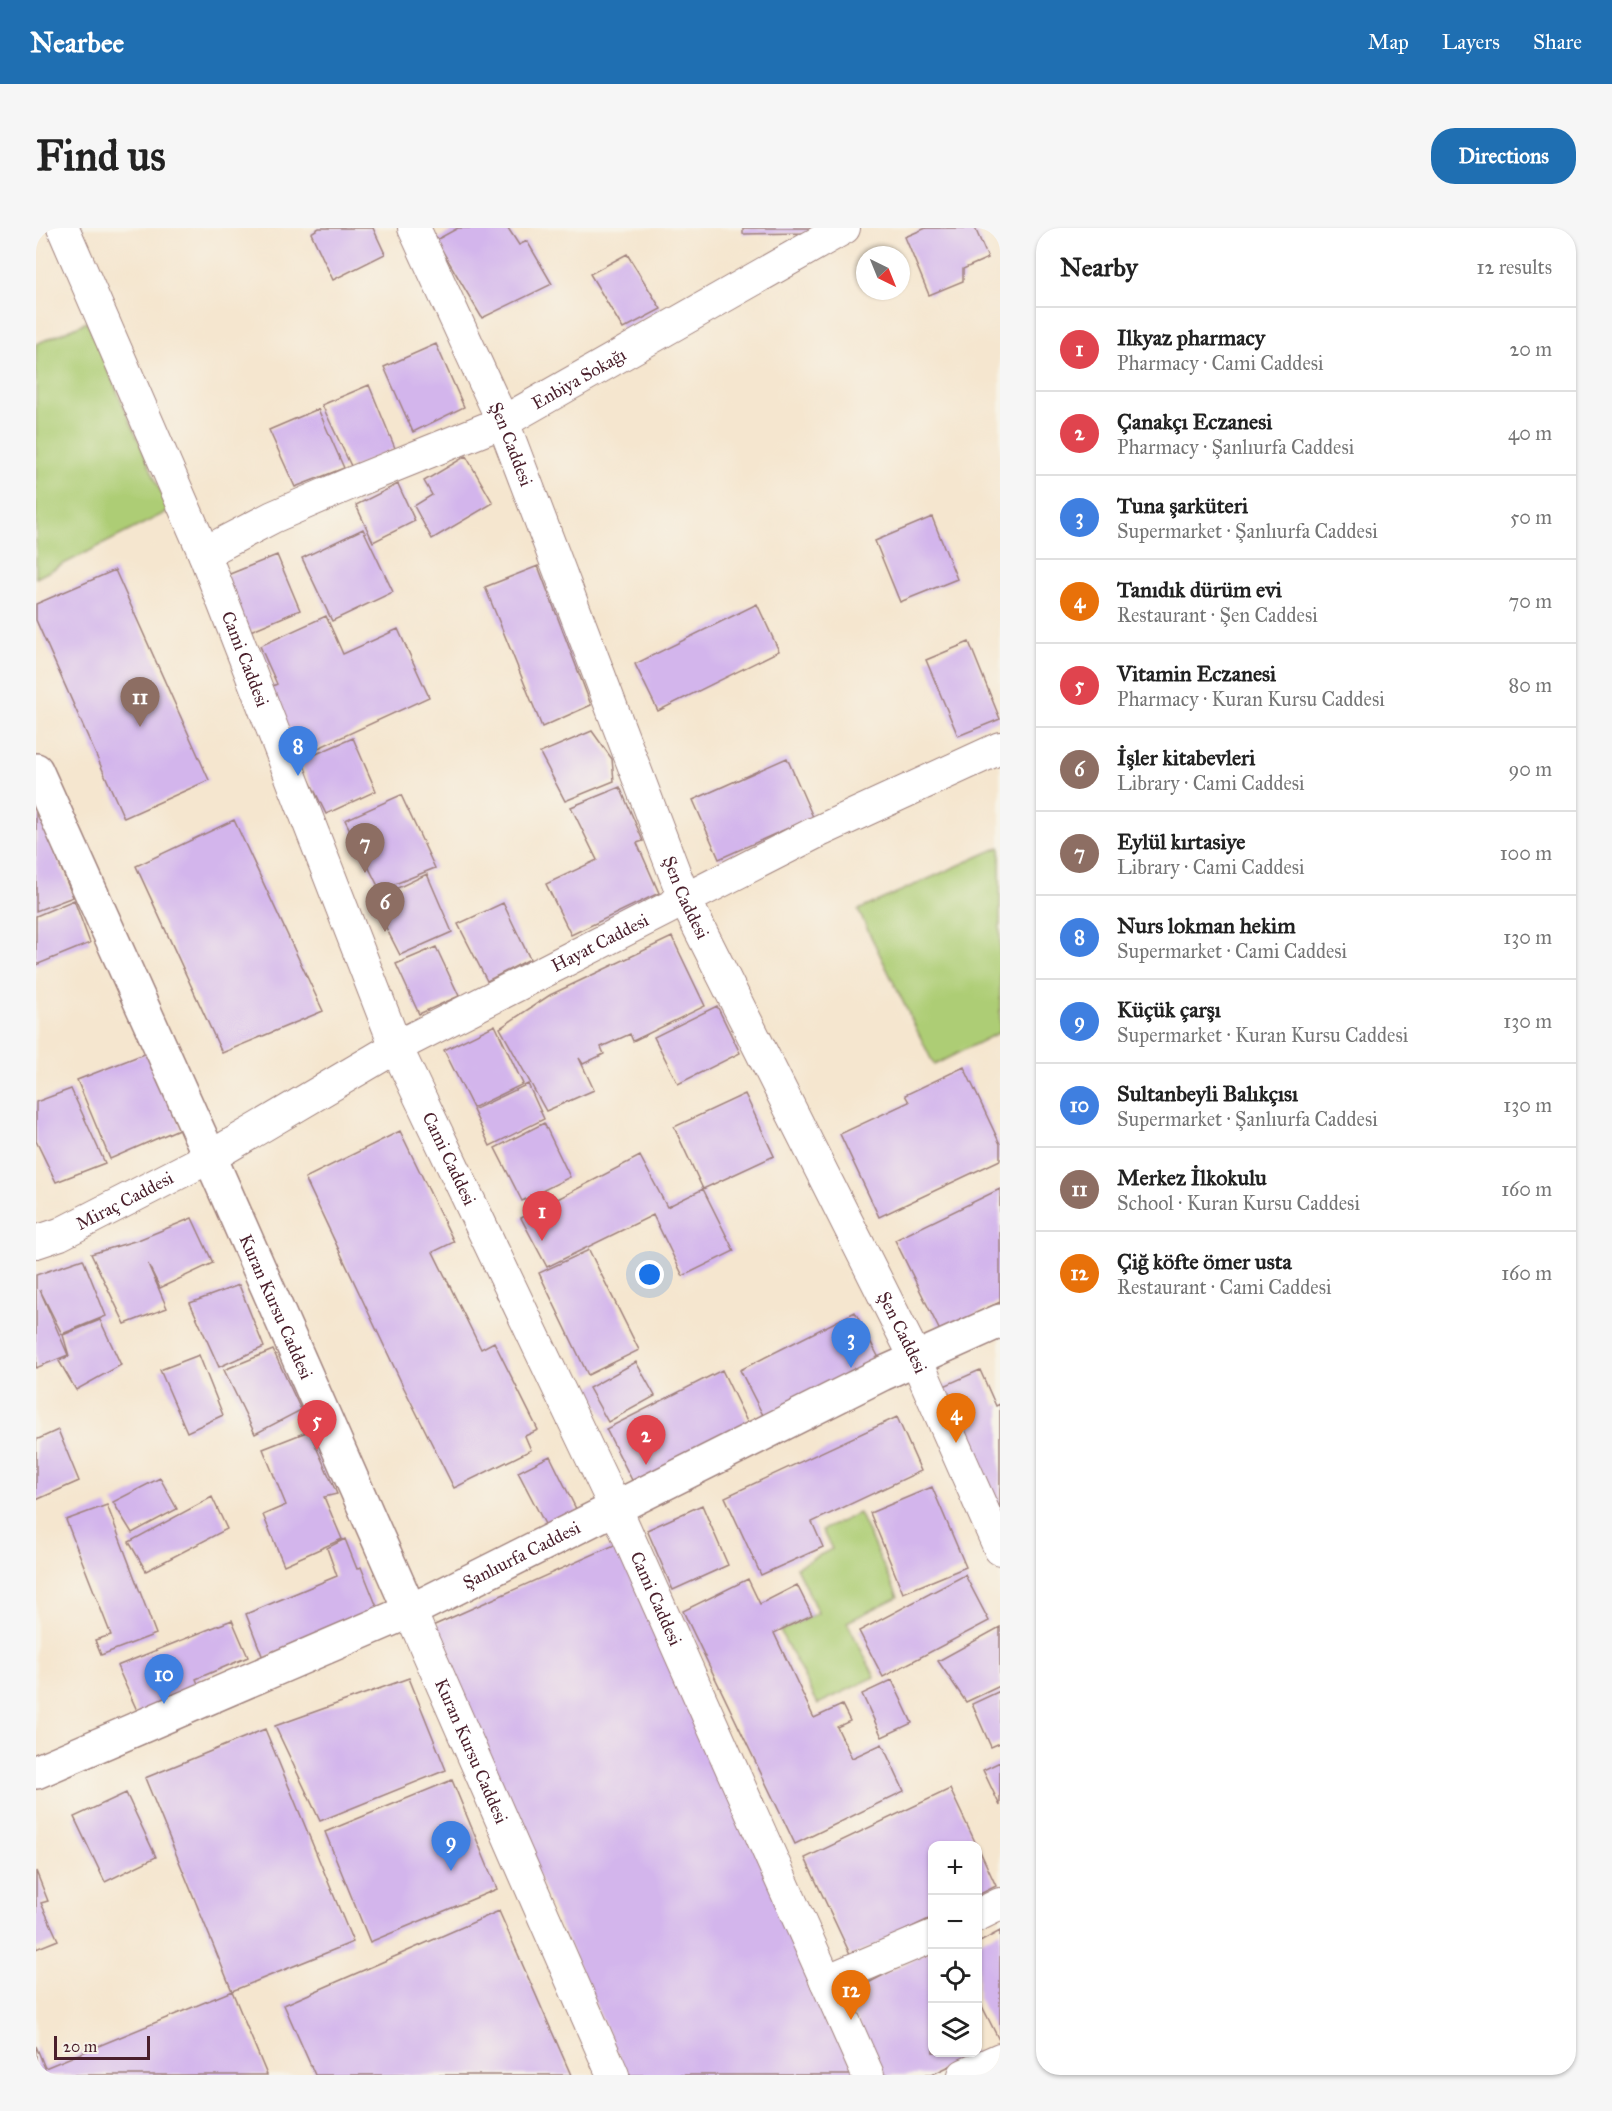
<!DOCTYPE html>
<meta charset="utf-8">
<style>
:root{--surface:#fff;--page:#f6f6f6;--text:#222;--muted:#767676;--line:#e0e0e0;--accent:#1f6fb2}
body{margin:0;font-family:"IM FELL Great Primer",serif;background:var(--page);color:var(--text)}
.controls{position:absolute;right:18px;bottom:18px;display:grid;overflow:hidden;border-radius:12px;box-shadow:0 2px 4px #0004}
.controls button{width:54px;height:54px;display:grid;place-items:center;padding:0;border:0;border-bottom:2px solid var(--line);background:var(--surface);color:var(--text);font:30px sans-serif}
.compass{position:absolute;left:820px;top:18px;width:54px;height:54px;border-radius:50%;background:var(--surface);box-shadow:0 2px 4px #0004;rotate:137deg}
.scale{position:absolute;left:18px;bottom:15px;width:96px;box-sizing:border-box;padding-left:6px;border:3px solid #4a1f2b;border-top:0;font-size:16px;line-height:21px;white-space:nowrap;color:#4a1f2b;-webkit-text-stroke:4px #f7f3e8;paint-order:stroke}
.you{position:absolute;left:614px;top:1047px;width:21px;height:21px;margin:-15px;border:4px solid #fff;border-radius:50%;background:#1a73e8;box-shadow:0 0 0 9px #1a73e833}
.badge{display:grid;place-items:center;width:39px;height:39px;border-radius:50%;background:var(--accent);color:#fff;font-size:20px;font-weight:700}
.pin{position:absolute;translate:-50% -50px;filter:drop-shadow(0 2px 3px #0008)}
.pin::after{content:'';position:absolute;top:32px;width:21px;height:18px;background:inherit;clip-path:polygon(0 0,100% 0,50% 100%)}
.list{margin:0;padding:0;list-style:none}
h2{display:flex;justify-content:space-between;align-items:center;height:78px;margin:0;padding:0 24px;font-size:26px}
h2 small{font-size:20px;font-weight:400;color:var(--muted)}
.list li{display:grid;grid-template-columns:39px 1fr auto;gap:18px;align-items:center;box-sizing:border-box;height:84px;padding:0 24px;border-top:2px solid var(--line)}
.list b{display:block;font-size:22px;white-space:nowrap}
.list p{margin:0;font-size:20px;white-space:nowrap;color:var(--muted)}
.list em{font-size:20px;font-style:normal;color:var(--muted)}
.icon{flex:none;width:33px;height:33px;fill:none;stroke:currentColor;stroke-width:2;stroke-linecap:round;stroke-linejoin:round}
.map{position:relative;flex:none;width:964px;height:1847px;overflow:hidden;border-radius:24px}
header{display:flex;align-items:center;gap:36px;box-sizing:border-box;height:84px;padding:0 30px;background:var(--accent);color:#fff}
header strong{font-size:28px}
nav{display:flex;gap:33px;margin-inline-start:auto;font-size:21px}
.intro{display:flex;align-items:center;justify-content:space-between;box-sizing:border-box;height:144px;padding:0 36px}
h1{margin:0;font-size:42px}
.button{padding:15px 27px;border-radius:24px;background:var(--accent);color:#fff;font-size:21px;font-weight:700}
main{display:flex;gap:36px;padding:0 36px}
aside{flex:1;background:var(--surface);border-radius:24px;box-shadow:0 2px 4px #0004}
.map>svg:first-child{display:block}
</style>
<header>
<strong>Nearbee</strong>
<nav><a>Map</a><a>Layers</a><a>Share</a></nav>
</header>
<div class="intro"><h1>Find us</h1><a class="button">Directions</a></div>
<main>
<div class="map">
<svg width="964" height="1847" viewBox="0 0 964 1847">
<rect width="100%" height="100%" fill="#f7f3e8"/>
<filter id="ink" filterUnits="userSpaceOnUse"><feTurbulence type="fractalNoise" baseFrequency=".0167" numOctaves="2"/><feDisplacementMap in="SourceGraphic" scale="12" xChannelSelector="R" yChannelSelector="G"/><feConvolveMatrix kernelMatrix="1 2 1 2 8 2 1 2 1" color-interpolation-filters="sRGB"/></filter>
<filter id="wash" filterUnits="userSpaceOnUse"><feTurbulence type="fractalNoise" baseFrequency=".008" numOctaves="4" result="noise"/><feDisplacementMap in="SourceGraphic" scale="24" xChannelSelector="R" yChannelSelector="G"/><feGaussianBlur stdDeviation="1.35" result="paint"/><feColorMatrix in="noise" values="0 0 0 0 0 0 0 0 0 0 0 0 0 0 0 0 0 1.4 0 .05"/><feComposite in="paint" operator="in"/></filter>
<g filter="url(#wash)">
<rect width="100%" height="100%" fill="#f5e6cf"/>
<!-- green -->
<path fill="#adcd75" stroke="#7c7650" stroke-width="1.5" d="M 51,94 L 133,283 L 0,350 L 0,116 Z
M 964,619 L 964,804 L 898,837 L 822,682 Z
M 823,1285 L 862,1369 L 811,1394 L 839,1449 L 782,1476 L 744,1403 L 782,1385 L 760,1339 L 796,1321 L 786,1302 Z"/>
<g id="blocks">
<!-- building -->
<path fill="#d3b5ec" d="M 283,0 L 337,0 L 349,26 L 297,52 L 275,5 Z
M 422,0 L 472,0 L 483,17 L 491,13 L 516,56 L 446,90 L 400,12 Z
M 707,0 L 774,0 L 774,5 L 707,6 Z
M 890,0 L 939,0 L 952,30 L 927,41 L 927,53 L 893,67 L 869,9 Z
M 591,26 L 625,81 L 587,101 L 554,46 Z
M 400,116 L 428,179 L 377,204 L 348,139 Z
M 333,157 L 359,220 L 316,240 L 286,177 Z
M 282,181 L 308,240 L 259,259 L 233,202 Z
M 430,228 L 457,275 L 396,311 L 378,278 L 396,267 L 388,253 Z
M 362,256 L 379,293 L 337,314 L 320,277 Z
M 896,289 L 921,351 L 864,374 L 839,313 Z
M 327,301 L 357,364 L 296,393 L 266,330 Z
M 241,327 L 264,382 L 212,404 L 189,348 Z
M 502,338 L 555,477 L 506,499 L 449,359 Z
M 79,342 L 173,552 L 88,590 L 0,392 L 0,376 Z
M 721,376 L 743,423 L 622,483 L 599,436 Z
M 290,388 L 307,426 L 362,401 L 393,469 L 265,528 L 234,459 L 241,456 L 224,418 Z
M 933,414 L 964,491 L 922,508 L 890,432 Z
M 556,503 L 576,531 L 578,553 L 529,573 L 504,525 Z
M 317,510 L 340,563 L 290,586 L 264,533 Z
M 751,530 L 777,589 L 683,631 L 657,572 Z
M 584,559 L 607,613 L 601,615 L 623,665 L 535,707 L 510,656 L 561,632 L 535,579 Z
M 365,567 L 399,640 L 344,662 L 309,592 Z
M 0,580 L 37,669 L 0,683 Z
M 198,592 L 287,783 L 186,825 L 100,638 Z
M 391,646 L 416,704 L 364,727 L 336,672 Z
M 38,672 L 54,715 L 0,737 L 0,688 Z
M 467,675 L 494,731 L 451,753 L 422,696 Z
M 636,709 L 669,778 L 597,813 L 594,806 L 565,819 L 568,826 L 547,836 L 543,830 L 558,862 L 510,883 L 464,800 L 514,767 Z
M 400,719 L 423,768 L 383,786 L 360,736 Z
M 681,778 L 704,825 L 642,856 L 618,809 Z
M 459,797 L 487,856 L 437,880 L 408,822 Z
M 113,824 L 145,900 L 74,931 L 41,852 Z
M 928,839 L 964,916 L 964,932 L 843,989 L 804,906 L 873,874 L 869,867 Z
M 492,856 L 508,891 L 454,918 L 437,882 Z
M 35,861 L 69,935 L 20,954 L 0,913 L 0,874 Z
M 709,866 L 738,928 L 667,961 L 638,899 Z
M 508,895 L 534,949 L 486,973 L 459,920 Z
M 364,903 L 418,1014 L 397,1024 L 445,1121 L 458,1114 L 502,1202 L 489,1208 L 495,1222 L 418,1260 L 368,1160 L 269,950 Z
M 604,928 L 631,979 L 667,961 L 698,1023 L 647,1048 L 617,987 L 511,1039 L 485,990 Z
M 964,961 L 964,1074 L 904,1103 L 859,1012 Z
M 156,990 L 177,1035 L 124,1060 L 112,1036 L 131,1080 L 89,1096 L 55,1026 L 102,1012 Z
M 553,1022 L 603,1122 L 552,1147 L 503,1045 Z
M 47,1031 L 70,1088 L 26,1106 L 4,1062 L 32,1127 L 0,1140 L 0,1047 Z
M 203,1057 L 228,1119 L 183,1139 L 154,1075 Z
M 819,1084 L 846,1136 L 731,1195 L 704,1142 Z
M 64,1092 L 85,1137 L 40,1162 L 23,1133 L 33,1128 L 27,1107 Z
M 237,1122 L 265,1182 L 219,1206 L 188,1142 Z
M 163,1127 L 187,1187 L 151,1204 L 124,1142 Z
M 600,1134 L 619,1168 L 572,1194 L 553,1160 Z
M 686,1142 L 714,1200 L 599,1258 L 570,1201 Z
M 944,1142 L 960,1178 L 964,1176 L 964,1298 L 899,1162 Z
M 861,1189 L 885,1243 L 776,1294 L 787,1319 L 725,1347 L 689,1269 Z
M 22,1202 L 43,1253 L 0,1272 L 0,1212 Z
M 273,1203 L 301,1266 L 288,1269 L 306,1311 L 248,1337 L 227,1287 L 250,1277 L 227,1221 Z
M 514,1228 L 542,1285 L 511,1300 L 482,1244 Z
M 124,1250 L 141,1281 L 96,1305 L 77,1274 Z
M 896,1259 L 930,1339 L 867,1365 L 834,1285 Z
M 176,1269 L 191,1301 L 110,1343 L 93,1314 Z
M 71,1277 L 120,1406 L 65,1427 L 59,1412 L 75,1407 L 30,1292 Z
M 666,1277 L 692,1337 L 637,1362 L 611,1302 Z
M 309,1311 L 321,1341 L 325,1339 L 343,1384 L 227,1430 L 210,1386 L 301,1348 L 291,1320 Z
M 585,1314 L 823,1847 L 591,1847 L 392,1400 Z
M 929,1347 L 953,1393 L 847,1449 L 823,1403 Z
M 712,1351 L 724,1376 L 761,1357 L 776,1387 L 738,1405 L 778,1490 L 806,1477 L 814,1493 L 801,1499 L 816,1530 L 846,1516 L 868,1563 L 759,1616 L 647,1383 Z
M 196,1392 L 212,1429 L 160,1451 L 164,1461 L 103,1487 L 81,1438 Z
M 964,1399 L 964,1458 L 930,1474 L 902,1433 Z
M 373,1450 L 410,1542 L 284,1593 L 239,1498 Z
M 856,1452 L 876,1495 L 846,1509 L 826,1466 Z
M 964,1463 L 964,1515 L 955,1519 L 936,1476 Z
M 229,1501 L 317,1714 L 196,1763 L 109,1550 Z
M 964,1534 L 964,1578 L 947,1542 Z
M 416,1552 L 461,1661 L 334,1714 L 289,1604 Z
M 914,1561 L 941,1618 L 897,1618 L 897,1689 L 815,1728 L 769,1630 Z
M 90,1565 L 120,1629 L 69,1654 L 38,1589 Z
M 942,1619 L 960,1658 L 942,1667 Z
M 0,1643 L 12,1673 L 5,1675 L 22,1712 L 0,1721 Z
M 463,1683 L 535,1847 L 279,1847 L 248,1777 Z
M 964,1703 L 964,1814 L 942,1770 L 942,1715 Z
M 892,1724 L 897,1732 L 897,1824 L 943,1824 L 895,1847 L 847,1847 L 809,1767 Z
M 196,1763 L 231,1847 L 0,1847 L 0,1818 L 9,1840 Z"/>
</g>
</g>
<g filter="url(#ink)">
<use href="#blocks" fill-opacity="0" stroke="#a0827d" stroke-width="1.5"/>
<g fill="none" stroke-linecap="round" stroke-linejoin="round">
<!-- minor casing -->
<g stroke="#a0827d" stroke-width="34">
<g id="minor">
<path id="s1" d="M 27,0 L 168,325 L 360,819 L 580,1281 L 832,1847"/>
<path id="s2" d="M 378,0 L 467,194 L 648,670 L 880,1131 L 964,1321"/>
<path id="s3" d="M 168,325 L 237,289 L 318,254 L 467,194 L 808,0"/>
<path id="s4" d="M 0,1014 L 24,1006 L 174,929 L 360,819 L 777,606 L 964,520"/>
<path id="s5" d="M 374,1383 L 577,1847"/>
<path d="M 942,1687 L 964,1676"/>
<path d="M 790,1753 L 897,1708"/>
<path d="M 928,1847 L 964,1831"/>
</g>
</g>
<!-- tertiary casing -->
<g stroke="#a0827d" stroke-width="36">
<g id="tertiary">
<path id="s6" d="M 0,542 L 174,929 L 374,1383"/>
<path id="s7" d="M 0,1544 L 374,1383 L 846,1146 L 964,1093"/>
</g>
</g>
<!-- minor -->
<use href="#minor" stroke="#fff" stroke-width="32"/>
<!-- tertiary -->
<use href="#tertiary" stroke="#fff" stroke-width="33"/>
</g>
</g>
<g text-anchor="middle" stroke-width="6" stroke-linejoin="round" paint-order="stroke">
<!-- street labels -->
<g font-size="18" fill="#4a1f2b" stroke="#f7f3e8">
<text dy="6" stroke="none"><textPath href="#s3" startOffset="414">Enbiya Sokağı</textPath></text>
<text dy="6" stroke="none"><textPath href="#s2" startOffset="237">Şen Caddesi</textPath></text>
<text dy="6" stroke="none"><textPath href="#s1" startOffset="468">Cami Caddesi</textPath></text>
<text dy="6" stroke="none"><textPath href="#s2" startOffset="723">Şen Caddesi</textPath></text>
<text dy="6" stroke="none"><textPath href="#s4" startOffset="639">Hayat Caddesi</textPath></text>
<text dy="6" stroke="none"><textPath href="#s1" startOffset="1008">Cami Caddesi</textPath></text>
<text dy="6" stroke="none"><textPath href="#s4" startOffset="98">Miraç Caddesi</textPath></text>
<text dy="6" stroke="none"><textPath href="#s6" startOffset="588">Kuran Kursu Caddesi</textPath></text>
<text dy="6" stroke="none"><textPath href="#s2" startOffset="1209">Şen Caddesi</textPath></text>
<text dy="6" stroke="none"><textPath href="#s7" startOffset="532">Şanlıurfa Caddesi</textPath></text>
<text dy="6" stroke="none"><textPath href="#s1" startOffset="1494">Cami Caddesi</textPath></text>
<text dy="6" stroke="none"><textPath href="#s5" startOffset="153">Kuran Kursu Caddesi</textPath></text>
</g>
</g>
</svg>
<div class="controls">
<button>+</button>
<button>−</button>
<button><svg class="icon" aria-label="locate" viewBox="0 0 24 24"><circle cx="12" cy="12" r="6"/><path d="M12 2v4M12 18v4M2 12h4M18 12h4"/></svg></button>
<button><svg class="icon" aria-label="layers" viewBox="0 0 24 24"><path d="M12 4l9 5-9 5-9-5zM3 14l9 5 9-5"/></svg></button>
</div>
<svg class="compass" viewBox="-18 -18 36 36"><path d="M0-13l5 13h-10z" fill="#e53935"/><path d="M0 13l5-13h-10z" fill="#767676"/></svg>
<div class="scale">20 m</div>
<div class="you"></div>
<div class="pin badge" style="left:506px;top:1013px;background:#e0444e">1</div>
<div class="pin badge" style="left:610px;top:1237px;background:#e0444e">2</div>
<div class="pin badge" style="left:815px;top:1140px;background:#3f7fe0">3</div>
<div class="pin badge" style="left:920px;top:1215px;background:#e8710a">4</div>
<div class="pin badge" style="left:281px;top:1222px;background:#e0444e">5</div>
<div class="pin badge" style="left:349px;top:704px;background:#8d6e63">6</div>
<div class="pin badge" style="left:329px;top:645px;background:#8d6e63">7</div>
<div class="pin badge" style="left:262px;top:548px;background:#3f7fe0">8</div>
<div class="pin badge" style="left:415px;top:1643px;background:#3f7fe0">9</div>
<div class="pin badge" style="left:128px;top:1476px;background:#3f7fe0">10</div>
<div class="pin badge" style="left:104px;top:499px;background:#8d6e63">11</div>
<div class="pin badge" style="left:815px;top:1792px;background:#e8710a">12</div>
</div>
<aside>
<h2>Nearby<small>12 results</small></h2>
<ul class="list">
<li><span class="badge" style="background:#e0444e">1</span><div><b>Ilkyaz pharmacy</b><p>Pharmacy · Cami Caddesi</p></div><em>20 m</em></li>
<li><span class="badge" style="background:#e0444e">2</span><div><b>Çanakçı Eczanesi</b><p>Pharmacy · Şanlıurfa Caddesi</p></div><em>40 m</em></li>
<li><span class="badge" style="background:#3f7fe0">3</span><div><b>Tuna şarküteri</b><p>Supermarket · Şanlıurfa Caddesi</p></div><em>50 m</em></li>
<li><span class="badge" style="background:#e8710a">4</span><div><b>Tanıdık dürüm evi</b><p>Restaurant · Şen Caddesi</p></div><em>70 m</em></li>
<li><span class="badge" style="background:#e0444e">5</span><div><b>Vitamin Eczanesi</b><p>Pharmacy · Kuran Kursu Caddesi</p></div><em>80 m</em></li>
<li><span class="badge" style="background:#8d6e63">6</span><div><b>İşler kitabevleri</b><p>Library · Cami Caddesi</p></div><em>90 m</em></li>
<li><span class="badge" style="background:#8d6e63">7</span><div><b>Eylül kırtasiye</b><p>Library · Cami Caddesi</p></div><em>100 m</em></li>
<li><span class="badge" style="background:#3f7fe0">8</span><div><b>Nurs lokman hekim</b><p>Supermarket · Cami Caddesi</p></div><em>130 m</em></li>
<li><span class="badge" style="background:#3f7fe0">9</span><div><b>Küçük çarşı</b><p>Supermarket · Kuran Kursu Caddesi</p></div><em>130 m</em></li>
<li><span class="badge" style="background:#3f7fe0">10</span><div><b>Sultanbeyli Balıkçısı</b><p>Supermarket · Şanlıurfa Caddesi</p></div><em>130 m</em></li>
<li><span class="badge" style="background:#8d6e63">11</span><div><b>Merkez İlkokulu</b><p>School · Kuran Kursu Caddesi</p></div><em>160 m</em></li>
<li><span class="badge" style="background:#e8710a">12</span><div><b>Çiğ köfte ömer usta</b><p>Restaurant · Cami Caddesi</p></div><em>160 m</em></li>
</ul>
</aside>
</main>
